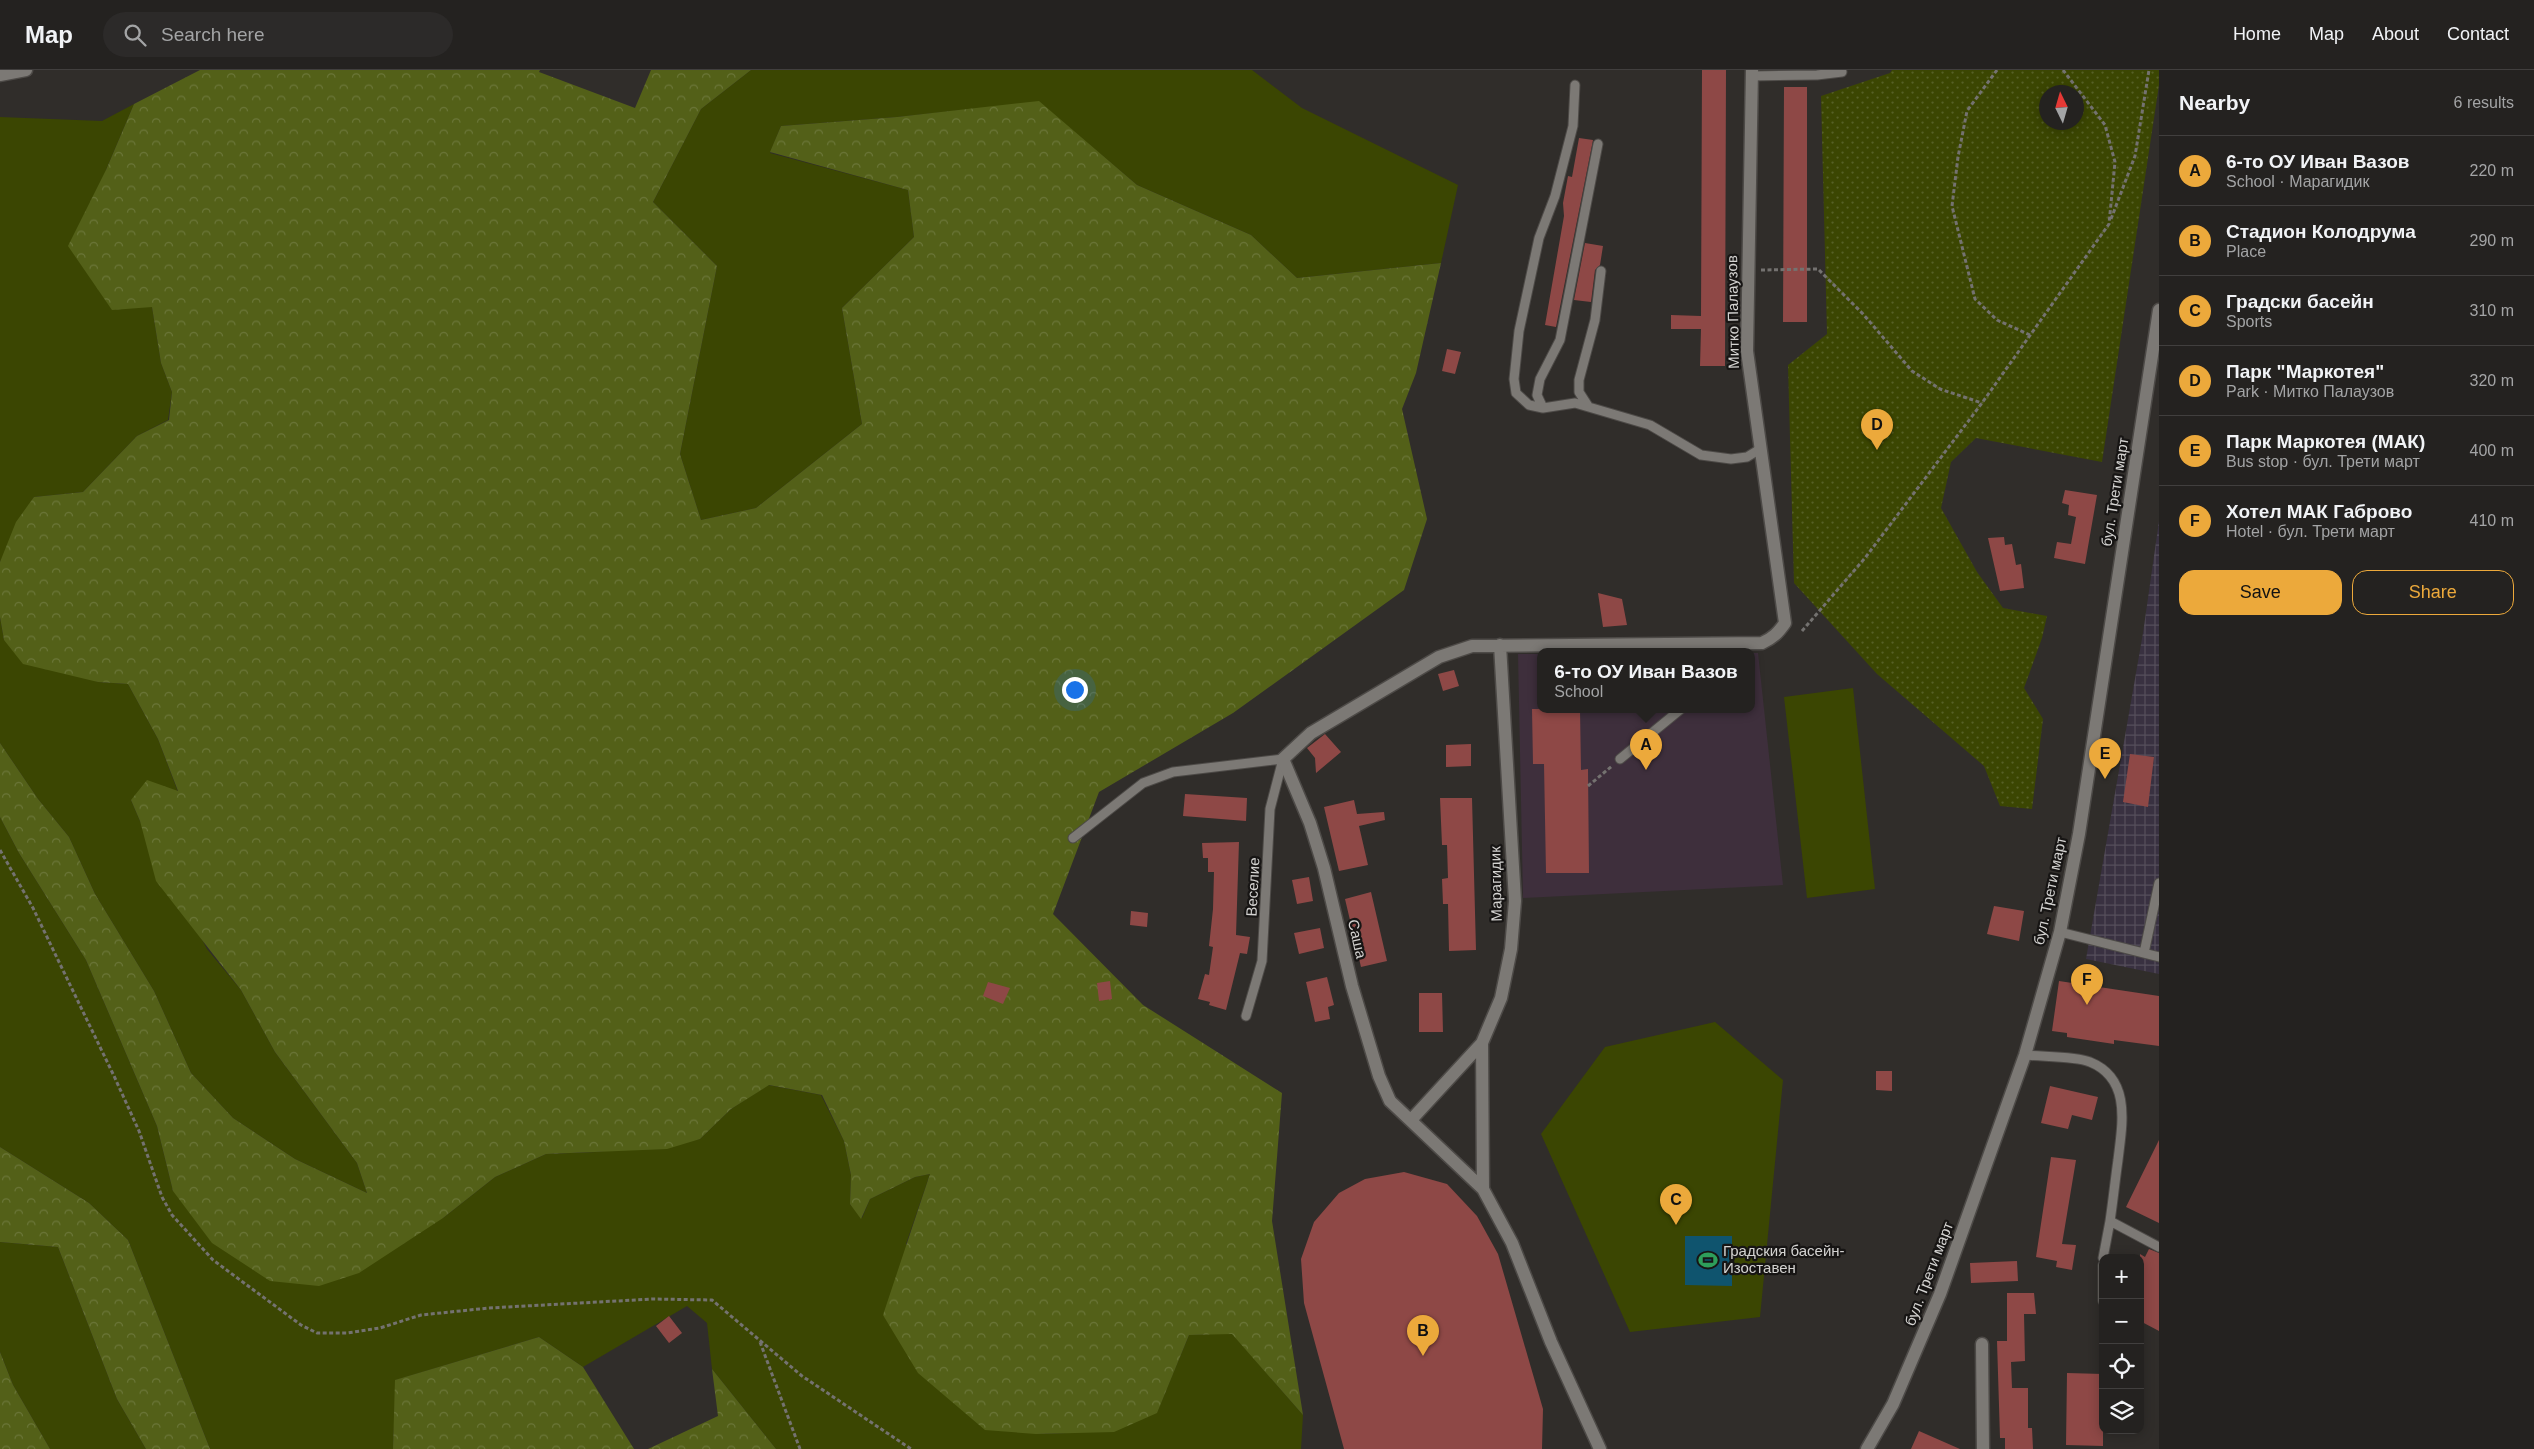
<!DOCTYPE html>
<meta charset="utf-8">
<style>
:root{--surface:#242220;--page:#2c2a29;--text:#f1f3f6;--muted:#a3a4a5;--line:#413f3e;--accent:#eca93b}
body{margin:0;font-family:Helvetica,sans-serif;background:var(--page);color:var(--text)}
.controls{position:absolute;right:15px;bottom:15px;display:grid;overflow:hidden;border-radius:10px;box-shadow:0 2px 12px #0003}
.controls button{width:45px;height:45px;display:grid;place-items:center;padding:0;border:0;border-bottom:1px solid var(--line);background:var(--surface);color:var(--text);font:25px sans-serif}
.compass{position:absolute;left:2039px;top:15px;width:45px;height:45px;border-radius:50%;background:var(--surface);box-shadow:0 2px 12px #0003;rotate:355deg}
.you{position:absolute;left:1074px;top:619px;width:18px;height:18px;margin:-12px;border:4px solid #fff;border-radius:50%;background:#1a73e8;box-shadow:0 0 0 8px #1a73e833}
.badge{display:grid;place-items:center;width:32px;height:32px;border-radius:50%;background:var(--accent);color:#111;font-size:16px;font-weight:700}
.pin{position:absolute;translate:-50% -41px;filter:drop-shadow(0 1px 2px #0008)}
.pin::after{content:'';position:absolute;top:26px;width:18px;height:15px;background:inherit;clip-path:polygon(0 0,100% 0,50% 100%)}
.popup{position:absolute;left:1537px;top:578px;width:218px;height:65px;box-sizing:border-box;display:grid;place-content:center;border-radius:10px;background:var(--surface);filter:drop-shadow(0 1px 4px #0005);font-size:16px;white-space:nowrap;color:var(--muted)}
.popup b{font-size:19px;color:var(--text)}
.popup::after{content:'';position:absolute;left:50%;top:100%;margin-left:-10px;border:10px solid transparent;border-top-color:var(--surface)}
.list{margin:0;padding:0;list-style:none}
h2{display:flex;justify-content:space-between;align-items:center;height:65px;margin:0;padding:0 20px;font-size:21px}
h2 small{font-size:16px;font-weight:400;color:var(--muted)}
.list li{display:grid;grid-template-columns:32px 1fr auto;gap:15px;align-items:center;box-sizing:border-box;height:70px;padding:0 20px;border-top:1px solid var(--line)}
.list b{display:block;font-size:19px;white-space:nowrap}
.list p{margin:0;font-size:16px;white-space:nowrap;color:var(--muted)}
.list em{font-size:16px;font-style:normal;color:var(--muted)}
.actions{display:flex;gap:10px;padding:15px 20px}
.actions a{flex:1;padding:11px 0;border:1px solid var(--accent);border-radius:15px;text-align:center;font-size:18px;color:var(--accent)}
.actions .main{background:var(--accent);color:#111}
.icon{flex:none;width:28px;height:28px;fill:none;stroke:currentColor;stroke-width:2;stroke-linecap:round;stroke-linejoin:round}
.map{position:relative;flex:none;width:2159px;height:1379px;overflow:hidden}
header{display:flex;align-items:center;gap:30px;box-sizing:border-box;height:70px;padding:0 25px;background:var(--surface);border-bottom:1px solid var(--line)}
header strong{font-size:24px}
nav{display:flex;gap:28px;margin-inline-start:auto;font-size:18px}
.search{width:350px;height:45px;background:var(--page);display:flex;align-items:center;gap:12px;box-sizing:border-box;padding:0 18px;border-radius:28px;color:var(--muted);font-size:19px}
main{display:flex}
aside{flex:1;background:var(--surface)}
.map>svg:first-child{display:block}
</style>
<header>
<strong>Map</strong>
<div class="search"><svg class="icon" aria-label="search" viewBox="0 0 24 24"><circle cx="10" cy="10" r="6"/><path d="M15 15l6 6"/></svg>Search here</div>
<nav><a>Home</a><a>Map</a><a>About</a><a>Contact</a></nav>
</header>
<main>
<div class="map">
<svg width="2159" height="1379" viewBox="0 0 2159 1379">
<defs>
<pattern id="industrial-grid" width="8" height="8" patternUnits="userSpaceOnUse" patternTransform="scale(1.25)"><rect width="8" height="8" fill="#393141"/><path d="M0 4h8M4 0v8" fill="none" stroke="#554e5b"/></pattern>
<pattern id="forest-crowns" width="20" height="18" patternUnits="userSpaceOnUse" patternTransform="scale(1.25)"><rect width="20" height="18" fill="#536018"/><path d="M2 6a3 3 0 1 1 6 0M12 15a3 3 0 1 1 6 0" fill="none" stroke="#6b7639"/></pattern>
<pattern id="park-dots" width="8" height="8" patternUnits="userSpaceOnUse" patternTransform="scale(1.25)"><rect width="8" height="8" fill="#3b4602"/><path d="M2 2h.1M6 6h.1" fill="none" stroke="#566026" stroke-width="1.8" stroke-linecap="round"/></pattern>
</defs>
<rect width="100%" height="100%" fill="#302d2a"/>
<!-- industrial -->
<path fill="url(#industrial-grid)" d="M 2159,451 L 2159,904 L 2086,889 L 2143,563 Z"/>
<!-- education -->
<path fill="#3e2f3c" d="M 1751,583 L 1758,583 L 1783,815 L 1523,828 L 1518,584 L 1541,584 L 1541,639 L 1751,639 Z"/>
<!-- grass -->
<path fill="#3b4602" d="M 751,0 L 1252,0 L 1302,38 L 1458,115 L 1441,193 L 1297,208 L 1251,165 L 1137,115 L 1039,32 L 897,47 L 781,56 L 770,83 L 908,120 L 914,167 L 842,238 L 862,354 L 756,438 L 701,450 L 680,384 L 717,196 L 653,132 L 701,39 Z
M 134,34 L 106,100 L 152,237 L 161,293 L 172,322 L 168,350 L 137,366 L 83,422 L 34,427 L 0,492 L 0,47 L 102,51 Z
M 0,547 L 4,570 L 98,612 L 128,614 L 158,669 L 178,722 L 131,730 L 140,751 L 207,879 L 241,920 L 275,982 L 357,1093 L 367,1123 L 295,1089 L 233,1048 L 191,1003 L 154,921 L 95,824 L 69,767 L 38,729 L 0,673 Z
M 1853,618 L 1875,819 L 1807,828 L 1784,627 Z
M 0,747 L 19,783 L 86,890 L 157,1056 L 173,1121 L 443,1148 L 495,1107 L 546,1084 L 596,1082 L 700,1069 L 731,1039 L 768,1015 L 821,1025 L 844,1071 L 851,1105 L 850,1134 L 862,1148 L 870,1129 L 915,1107 L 930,1104 L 906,1174 L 1036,1364 L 1067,1363 L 1157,1342 L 1189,1265 L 1232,1263 L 1303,1345 L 1301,1379 L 776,1379 L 712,1299 L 707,1253 L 687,1236 L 583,1297 L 539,1267 L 396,1310 L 393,1379 L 210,1379 L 128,1170 L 89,1133 L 0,1077 Z
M 1715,952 L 1783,1010 L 1760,1247 L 1630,1262 L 1541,1064 L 1605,977 Z
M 0,1172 L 58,1177 L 117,1329 L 146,1379 L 50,1379 L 13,1315 L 0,1282 Z"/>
<!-- forest -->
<path fill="url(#forest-crowns)" d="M 200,0 L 540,0 L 539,2 L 635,38 L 651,0 L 751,0 L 701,39 L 653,132 L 717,196 L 680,384 L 701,450 L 756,438 L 862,354 L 842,238 L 914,167 L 908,120 L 770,82 L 781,56 L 897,47 L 1039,31 L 1137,115 L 1251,165 L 1297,208 L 1441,193 L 1416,303 L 1402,339 L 1427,449 L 1404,520 L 1233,643 L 1099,722 L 1053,844 L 1143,935 L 1282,1023 L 1272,1151 L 1303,1345 L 1232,1264 L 1189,1265 L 1157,1343 L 1114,1362 L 1036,1364 L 985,1360 L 918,1303 L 883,1245 L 930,1104 L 915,1107 L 870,1129 L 861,1149 L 850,1134 L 851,1105 L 844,1071 L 822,1025 L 769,1015 L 731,1039 L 700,1069 L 667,1079 L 546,1084 L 495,1107 L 443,1148 L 359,1203 L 319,1216 L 270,1211 L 212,1173 L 173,1121 L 157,1056 L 86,890 L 19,783 L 0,747 L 0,673 L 38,729 L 69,767 L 95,824 L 154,921 L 191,1003 L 233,1048 L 295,1089 L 367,1123 L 357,1093 L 275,982 L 241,920 L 156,811 L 140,751 L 131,730 L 147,710 L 178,721 L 158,669 L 128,614 L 98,612 L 23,594 L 4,570 L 0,547 L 0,492 L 16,452 L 34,427 L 83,422 L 137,366 L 169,350 L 172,322 L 161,293 L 152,237 L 112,240 L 68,176 L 106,100 L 134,34 Z
M 0,1077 L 89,1133 L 128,1170 L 210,1379 L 146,1379 L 117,1329 L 58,1177 L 0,1172 Z
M 539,1267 L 583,1297 L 634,1379 L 393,1379 L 395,1310 Z
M 0,1282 L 13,1315 L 50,1379 L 0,1379 Z
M 712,1299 L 776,1379 L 648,1379 L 718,1346 Z"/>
<!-- park -->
<path fill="url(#park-dots)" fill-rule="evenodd" d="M 1892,0 L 2159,0 L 2159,15 L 2102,392 L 1976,368 L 1951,392 L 1941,438 L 1977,502 L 2003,538 L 2047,546 L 2042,568 L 2024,618 L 2043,649 L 2032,739 L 2000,736 L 1984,696 L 1877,604 L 1794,513 L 1788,295 L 1827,264 L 1821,26 L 1890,3 ZM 2076,22 L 2076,52 L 2046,52 L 2046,22 Z"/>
<!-- water -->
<path fill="#0f546e" d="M 1685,1166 L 1732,1166 L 1732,1216 L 1685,1215 Z"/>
<!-- building -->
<path fill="#8e4846" d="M 1702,0 L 1726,0 L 1725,296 L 1700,296 L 1701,259 L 1671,259 L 1671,245 L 1701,246 Z
M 1784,17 L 1807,17 L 1807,252 L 1783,252 Z
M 1579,68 L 1593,70 L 1556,257 L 1545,255 L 1564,146 L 1563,133 L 1568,106 L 1572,107 Z
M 1585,173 L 1603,176 L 1600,195 L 1595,200 L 1591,232 L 1574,230 Z
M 1447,279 L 1461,282 L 1455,304 L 1442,301 Z
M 2065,420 L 2097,425 L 2085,494 L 2054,488 L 2057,472 L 2071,474 L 2076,447 L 2068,445 L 2069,435 L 2062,433 Z
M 2004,467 L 2005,475 L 2012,474 L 2016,495 L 2021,494 L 2024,518 L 2000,521 L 1988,468 Z
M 1598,523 L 1622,529 L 1627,555 L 1603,557 Z
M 1454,600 L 1459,616 L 1443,621 L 1438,604 Z
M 1532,639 L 1580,639 L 1581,700 L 1588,699 L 1589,803 L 1546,803 L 1544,694 L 1533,694 Z
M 1325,664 L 1341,682 L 1316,703 L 1315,688 L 1307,678 Z
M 1471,674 L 1471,696 L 1446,697 L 1446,675 Z
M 2130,684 L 2154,687 L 2148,737 L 2123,732 Z
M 1185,724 L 1247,728 L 1246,751 L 1183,746 Z
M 1440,728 L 1472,728 L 1476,880 L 1449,881 L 1448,834 L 1443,834 L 1442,809 L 1448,808 L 1447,775 L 1442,775 Z
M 1354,730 L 1357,744 L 1384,742 L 1385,750 L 1359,756 L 1368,795 L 1339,801 L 1324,737 Z
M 1239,772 L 1236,865 L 1250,867 L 1247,884 L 1240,883 L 1226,940 L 1209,935 L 1210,932 L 1198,929 L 1205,904 L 1209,905 L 1213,877 L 1209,876 L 1213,839 L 1214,802 L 1208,802 L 1208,788 L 1203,788 L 1202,773 Z
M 1309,807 L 1313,831 L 1297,834 L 1292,810 Z
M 1371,822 L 1387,891 L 1361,897 L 1345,829 Z
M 1994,836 L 2024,841 L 2019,871 L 1987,864 Z
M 1131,841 L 1148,843 L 1147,857 L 1130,855 Z
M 1320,858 L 1324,878 L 1299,884 L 1294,863 Z
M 1327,907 L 1334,935 L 1328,937 L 1330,949 L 1315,952 L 1306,912 Z
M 1110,911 L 1112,929 L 1099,931 L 1097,913 Z
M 2059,911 L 2159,926 L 2159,976 L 2114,970 L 2114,974 L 2067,967 L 2067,963 L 2052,961 Z
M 988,912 L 1010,918 L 1003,934 L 983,926 Z
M 1419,923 L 1442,923 L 1443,962 L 1419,962 Z
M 1876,1001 L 1892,1001 L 1892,1021 L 1876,1020 Z
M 2050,1016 L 2098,1027 L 2092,1050 L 2072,1045 L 2068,1059 L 2041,1053 Z
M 2159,1070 L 2159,1153 L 2126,1137 Z
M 2051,1087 L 2076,1090 L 2062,1174 L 2076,1175 L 2072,1200 L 2056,1197 L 2057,1191 L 2036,1187 Z
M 1404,1102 L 1447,1114 L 1477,1146 L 1498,1184 L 1543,1339 L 1542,1379 L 1344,1379 L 1304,1233 L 1301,1189 L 1314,1152 L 1339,1123 L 1365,1109 Z
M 2149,1179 L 2159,1183 L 2159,1261 L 2140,1251 L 2140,1184 L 2145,1187 Z
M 2017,1191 L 2018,1211 L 1971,1213 L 1970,1193 Z
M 2007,1223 L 2034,1223 L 2036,1244 L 2024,1244 L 2025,1291 L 2011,1292 L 2012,1318 L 2028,1318 L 2028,1358 L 2032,1358 L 2033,1379 L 2005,1379 L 2005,1368 L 2000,1368 L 1997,1271 L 2007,1271 Z
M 669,1246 L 682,1263 L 669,1273 L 656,1256 Z
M 2067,1303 L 2103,1304 L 2103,1376 L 2066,1375 Z
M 1919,1361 L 1960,1379 L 1911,1379 Z"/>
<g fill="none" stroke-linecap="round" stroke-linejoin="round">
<!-- service casing -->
<g stroke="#4d4a47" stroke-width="11">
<path id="service" d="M 1752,6 L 1817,5 L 1842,2
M 1575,15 L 1573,56 L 1555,126 L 1539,168 L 1519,261 L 1514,309 L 1516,323 L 1529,335 L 1543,338 L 1575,333 L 1650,355 L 1701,385 L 1731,389 L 1747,387 L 1760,379
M 1588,336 L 1579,322 L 1579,310 L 1595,250 L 1601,201
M 1543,338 L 1537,325 L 1540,309 L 1560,270 L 1598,74
M 1620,689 L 1681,639
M 1073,768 L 1143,713 L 1173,702 L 1283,689 L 1270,739 L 1262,891 L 1246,946
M 2060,862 L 2159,887
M 2144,883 L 2159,813
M 2025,985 C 2043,987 2074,986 2090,992 C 2132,1009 2122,1055 2118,1090 C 2115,1111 2113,1131 2110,1151 L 2159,1177
M 2103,1188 L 2110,1151
M 2103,1195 L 2103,1231"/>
</g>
<!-- minor casing -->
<g stroke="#4d4a47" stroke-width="15">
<path id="minor" d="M 0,5 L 26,0
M 1482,973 L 1483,1119
M 1411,1050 L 1482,973 L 1501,928 L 1511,879 L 1515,831 L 1500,575
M 1982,1274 L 1983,1379
M 1600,1379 L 1551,1272 L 1512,1173 L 1483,1119 L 1390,1031 L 1379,1006 L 1352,916 L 1324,798 L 1310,753 L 1283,689 L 1311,663 L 1439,587 L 1472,576 L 1762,573 C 1773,568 1778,563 1785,553 L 1747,281 L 1752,0"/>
</g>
<!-- tertiary casing -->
<g stroke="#4d4a47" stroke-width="15">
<path id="tertiary" d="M 1867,1379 L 1893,1334 L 1940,1224 L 2025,985 L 2060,862 L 2079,764 L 2159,240"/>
</g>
<!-- path -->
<path stroke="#747270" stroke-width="3" stroke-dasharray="4 2.5" stroke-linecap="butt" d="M 1997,0 L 1967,41 L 1958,87 L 1952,136 L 1975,229 L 1997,250 L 2030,265
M 2111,149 L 2135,86 L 2149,0
M 1761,200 L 1818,199 L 1863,244 L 1912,301 L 1940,319 L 1982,333
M 1802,561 L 1865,488 L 1982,333 L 2109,154 L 2115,92 L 2105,55 L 2063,0
M 1588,716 L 1612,696
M 0,780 L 33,838 L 114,1006 L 139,1061 L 162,1127 L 172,1145 L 213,1190 L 301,1255 L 317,1263 L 347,1263 L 380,1258 L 421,1245 L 489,1238 L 653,1229 L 712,1230 L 802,1306 L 911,1379
M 760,1272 L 800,1379"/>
<!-- service -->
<use href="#service" stroke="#7c7975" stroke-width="9"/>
<!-- minor -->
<use href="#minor" stroke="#7c7975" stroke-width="12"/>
<!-- tertiary -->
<use href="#tertiary" stroke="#7c7975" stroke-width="12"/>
</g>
<!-- icons -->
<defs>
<g id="stadium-bare" transform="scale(1.5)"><path d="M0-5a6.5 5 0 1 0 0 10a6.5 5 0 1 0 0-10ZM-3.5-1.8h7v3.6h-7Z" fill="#2e9e5b" stroke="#171514" stroke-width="2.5" paint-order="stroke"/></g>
</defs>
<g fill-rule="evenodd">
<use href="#stadium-bare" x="1708" y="1190"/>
</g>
<g text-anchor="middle" stroke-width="4.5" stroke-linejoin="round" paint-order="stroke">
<!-- street labels -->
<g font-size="15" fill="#d4d3d1" stroke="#171514">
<text transform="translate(1733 242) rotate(-91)" y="5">Митко Палаузов</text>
<text transform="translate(2115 422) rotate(-81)" y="5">бул. Трети март</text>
<text transform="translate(1496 814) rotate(-91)" y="5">Марагидик</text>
<text transform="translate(1253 817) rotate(-87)" y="5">Веселие</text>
<text transform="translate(2050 821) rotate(-78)" y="5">бул. Трети март</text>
<text transform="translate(1357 869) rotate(77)" y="5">Саша</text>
<text transform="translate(1929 1204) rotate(-69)" y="5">бул. Трети март</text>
</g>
<!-- poi labels -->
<g font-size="15" fill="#d4d3d1" stroke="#171514" text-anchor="start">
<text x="1723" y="1186">Градския басейн-<tspan x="1723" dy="17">Изоставен</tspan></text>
</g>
</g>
</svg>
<div class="controls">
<button>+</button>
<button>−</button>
<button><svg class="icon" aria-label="locate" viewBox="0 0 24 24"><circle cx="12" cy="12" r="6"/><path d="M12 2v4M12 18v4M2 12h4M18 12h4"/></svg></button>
<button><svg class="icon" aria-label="layers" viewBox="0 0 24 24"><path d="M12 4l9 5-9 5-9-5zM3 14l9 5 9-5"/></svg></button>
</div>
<svg class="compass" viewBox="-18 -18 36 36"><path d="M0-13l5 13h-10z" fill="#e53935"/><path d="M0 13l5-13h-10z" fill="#a3a4a5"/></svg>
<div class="you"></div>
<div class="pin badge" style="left:1646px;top:700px">A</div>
<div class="popup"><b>6-то ОУ Иван Вазов</b>School</div>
<div class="pin badge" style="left:1423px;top:1286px">B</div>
<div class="pin badge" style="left:1676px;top:1155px">C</div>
<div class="pin badge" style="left:1877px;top:380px">D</div>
<div class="pin badge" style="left:2105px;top:709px">E</div>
<div class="pin badge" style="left:2087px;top:935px">F</div>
</div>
<aside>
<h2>Nearby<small>6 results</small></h2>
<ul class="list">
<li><span class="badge">A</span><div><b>6-то ОУ Иван Вазов</b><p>School · Марагидик</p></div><em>220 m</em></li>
<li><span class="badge">B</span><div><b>Стадион Колодрума</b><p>Place</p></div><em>290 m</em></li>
<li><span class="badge">C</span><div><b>Градски басейн</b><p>Sports</p></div><em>310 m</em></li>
<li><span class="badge">D</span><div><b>Парк &quot;Маркотея&quot;</b><p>Park · Митко Палаузов</p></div><em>320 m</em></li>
<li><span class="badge">E</span><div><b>Парк Маркотея (МАК)</b><p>Bus stop · бул. Трети март</p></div><em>400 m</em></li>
<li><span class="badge">F</span><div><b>Хотел МАК Габрово</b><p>Hotel · бул. Трети март</p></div><em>410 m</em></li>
</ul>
<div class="actions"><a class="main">Save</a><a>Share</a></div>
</aside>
</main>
